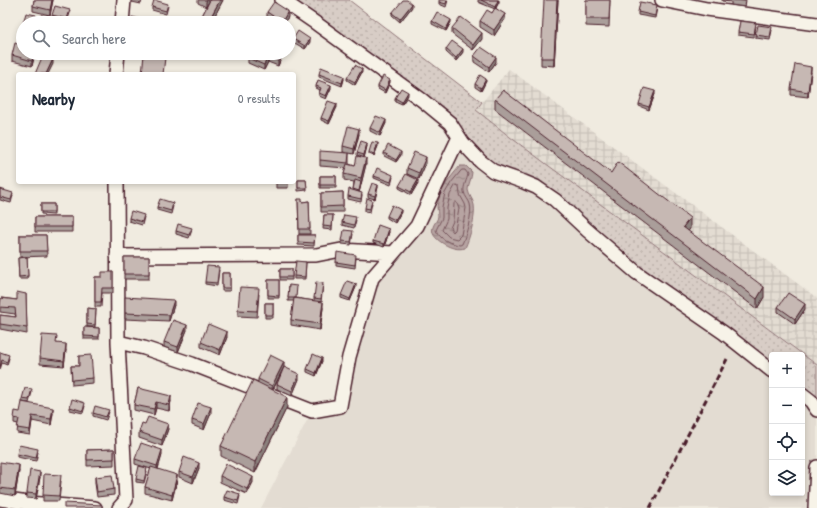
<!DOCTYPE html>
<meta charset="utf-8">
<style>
:root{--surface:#fff;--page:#f2f2f3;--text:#1f2937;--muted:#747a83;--line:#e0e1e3}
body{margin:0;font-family:"Patrick Hand",sans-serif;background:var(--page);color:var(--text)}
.controls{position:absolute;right:12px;bottom:12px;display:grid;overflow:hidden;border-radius:4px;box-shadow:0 2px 6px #0003}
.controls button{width:36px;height:36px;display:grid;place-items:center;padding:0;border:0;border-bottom:1px solid var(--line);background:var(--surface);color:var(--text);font:20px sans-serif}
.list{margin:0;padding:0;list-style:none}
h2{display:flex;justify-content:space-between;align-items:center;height:52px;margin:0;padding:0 16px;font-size:17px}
h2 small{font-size:13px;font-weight:400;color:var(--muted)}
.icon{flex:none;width:22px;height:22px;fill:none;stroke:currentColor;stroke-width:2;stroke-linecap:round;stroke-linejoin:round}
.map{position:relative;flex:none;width:817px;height:508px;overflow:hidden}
.search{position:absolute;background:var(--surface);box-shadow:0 2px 6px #0003;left:16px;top:16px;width:280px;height:44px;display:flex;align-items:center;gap:10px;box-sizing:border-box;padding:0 14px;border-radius:22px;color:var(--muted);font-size:15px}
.panel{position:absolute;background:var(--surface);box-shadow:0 2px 6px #0003;left:16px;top:72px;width:280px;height:112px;border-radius:4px}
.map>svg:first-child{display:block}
</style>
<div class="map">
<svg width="817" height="508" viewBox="0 0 817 508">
<defs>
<pattern id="industrial-grid" width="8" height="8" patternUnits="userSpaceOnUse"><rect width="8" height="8" fill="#e3dcd2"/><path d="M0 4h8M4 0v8" fill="none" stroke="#c4bcb4"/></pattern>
<pattern id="grass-dots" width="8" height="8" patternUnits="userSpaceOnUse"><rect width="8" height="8" fill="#d8cdc6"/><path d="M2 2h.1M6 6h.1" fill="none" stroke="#bbb0aa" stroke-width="1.8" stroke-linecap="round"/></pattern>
<pattern id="water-ripples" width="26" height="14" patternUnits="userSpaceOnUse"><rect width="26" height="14" fill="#b7a4a2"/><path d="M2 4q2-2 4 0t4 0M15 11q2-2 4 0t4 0" fill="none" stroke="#978584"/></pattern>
</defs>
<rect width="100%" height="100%" fill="#f0ebe0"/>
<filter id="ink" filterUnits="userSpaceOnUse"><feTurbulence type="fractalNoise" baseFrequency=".025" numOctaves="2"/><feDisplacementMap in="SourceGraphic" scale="8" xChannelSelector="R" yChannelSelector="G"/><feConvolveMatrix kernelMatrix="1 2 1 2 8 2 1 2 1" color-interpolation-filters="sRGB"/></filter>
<g filter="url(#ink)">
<!-- built -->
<path fill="#e3dcd2" d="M 459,137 L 524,182 L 772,371 L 772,493 L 802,493 L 802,394 L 817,410 L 817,467 L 815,508 L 261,508 L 312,411 L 340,405 L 372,278 L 417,226 Z"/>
<!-- industrial -->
<path fill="url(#industrial-grid)" d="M 509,69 L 817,298 L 817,365 L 510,137 L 476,110 Z"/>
<!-- grass -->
<path fill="url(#grass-dots)" stroke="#917678" d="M 282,0 L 349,0 L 482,102 L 476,110 L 510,137 L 817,365 L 817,410 L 802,394 L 802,355 L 772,355 L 772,371 L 701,318 L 555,200 L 493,171 L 450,123 Z"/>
<!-- water -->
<path fill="url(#water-ripples)" stroke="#8b6f72" d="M 460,166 L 466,166 L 472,172 C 472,178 468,184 468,190 C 469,196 473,199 474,205 C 476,216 470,237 465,248 C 458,250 451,248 444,244 C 439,241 430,235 433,227 C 434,223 438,220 438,216 C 438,213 437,210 437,207 C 439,190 450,178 460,166 Z"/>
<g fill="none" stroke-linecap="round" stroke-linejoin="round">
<!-- shore -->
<path stroke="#76545b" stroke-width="1" d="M 462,170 L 465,170 L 468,174 C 467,180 463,186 464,192 C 465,197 469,200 470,204 C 473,213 466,235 462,244 L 460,245 C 451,244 439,239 436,230 L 442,218 L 442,207 L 445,193 L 451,183 Z
M 456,185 L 459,186 L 460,195 L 465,204 L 466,208 L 461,235 L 457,239 L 449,237 L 442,230 L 447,219 L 447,208 L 450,195 Z
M 456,202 L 459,208 L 455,230 L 453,232 L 450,228 L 453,221 L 454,204 Z"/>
<!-- minor casing -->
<g stroke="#4a1f2b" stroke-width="16">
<path id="minor" d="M 282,0 L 317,24 L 422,100 L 450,123 L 463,143 L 480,161 L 493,171 L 524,182 L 536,187 L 555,200 L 587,230 L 637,273 L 724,333 L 772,371
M 662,0 L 707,9 L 817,24
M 122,23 L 124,0
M 116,74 L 118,53
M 117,182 L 118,342 L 126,500 L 119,508
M 117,256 L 316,255 L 341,250 L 393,253
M 118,342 L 144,348 L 192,364 L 312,411 L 340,406 L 349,357 L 372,278 L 417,226 L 459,137
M 802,394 L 811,401 L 817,410
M 0,499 L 28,503 L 95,508
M 815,508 L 817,467"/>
</g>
<!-- minor -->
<use href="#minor" stroke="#f7f3e8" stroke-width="13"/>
<!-- rail -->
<path stroke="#4a1f2b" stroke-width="3" stroke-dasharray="6 3" stroke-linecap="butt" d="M 650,508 L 727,359"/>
</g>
<!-- wall -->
<path fill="#aa9e9a" stroke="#4a1f2b" d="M 34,0 L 53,0 L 50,15 L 33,11 L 33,6 Z
M 132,0 L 142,0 L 141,4 L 132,2 Z
M 198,0 L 210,0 L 206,7 L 198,3 Z
M 210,0 L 223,0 L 211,23 L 201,23 L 201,18 Z
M 448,0 L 446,7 L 439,4 L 439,2 Z
M 478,0 L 499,0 L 499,2 L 496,8 L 505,19 L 494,36 L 480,27 L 480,21 L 492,13 L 495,9 L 478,2 Z
M 558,0 L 554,66 L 541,65 L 541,58 Z
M 586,0 L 610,0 L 609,27 L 586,26 Z
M 722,0 L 746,0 L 745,7 L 731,5 L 731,2 L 722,1 Z
M 168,6 L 166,14 L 152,10 L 152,7 Z
M 412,7 L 400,22 L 392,15 L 392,13 Z
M 657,8 L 655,18 L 638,15 L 638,12 Z
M 267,12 L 288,17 L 284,23 L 276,23 L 267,17 Z
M 70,13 L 67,22 L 52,18 L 52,15 Z
M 432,21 L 451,22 L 446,31 L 432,24 Z
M 756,26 L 754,37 L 738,35 L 738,32 Z
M 452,28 L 482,39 L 473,50 L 452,34 Z
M 772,30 L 770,40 L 756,38 L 756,35 Z
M 293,39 L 310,42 L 305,49 L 293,42 Z
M 446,49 L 463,52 L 456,61 L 446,52 Z
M 35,53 L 32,66 L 12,61 L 12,55 Z
M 92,53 L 102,53 L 101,58 L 92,55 Z
M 283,53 L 278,66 L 268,62 L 264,70 L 248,63 L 248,58 Z
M 474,56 L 496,62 L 489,72 L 474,62 Z
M 362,72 L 355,85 L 347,80 L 347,78 Z
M 811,72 L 808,97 L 791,95 L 791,89 Z
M 319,74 L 344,79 L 342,86 L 319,77 Z
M 486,81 L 481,91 L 475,87 L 475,84 Z
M 390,82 L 385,93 L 378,89 L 378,86 Z
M 316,86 L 331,88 L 326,99 L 319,96 L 319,93 L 320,90 L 316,88 Z
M 655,94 L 649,110 L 639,106 L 639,104 Z
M 408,95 L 402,104 L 395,101 L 395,98 Z
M 495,99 L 611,173 L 690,229 L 688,231 L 764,297 L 757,309 L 495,109 Z
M 337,107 L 329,124 L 321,120 L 321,118 Z
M 386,123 L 380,136 L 370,131 L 370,128 Z
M 359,134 L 354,154 L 349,153 L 349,164 L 355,166 L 366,164 L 359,192 L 362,195 L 361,202 L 348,199 L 348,196 L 353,190 L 354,182 L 344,180 L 344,174 L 346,168 L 320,166 L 320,160 L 347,153 L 343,152 L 343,146 Z
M 367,146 L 364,158 L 357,155 L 357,153 Z
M 378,146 L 374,156 L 369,154 L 369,152 Z
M 384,153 L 401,155 L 396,162 L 384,156 Z
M 426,163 L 419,179 L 407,174 L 407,168 Z
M 320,176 L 336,176 L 336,188 L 320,188 Z
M 374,176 L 393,177 L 391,185 L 374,178 Z
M 298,180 L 306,180 L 307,190 L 298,191 Z
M 276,182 L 288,182 L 288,188 L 276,188 Z
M 418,183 L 411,195 L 399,188 L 399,186 Z
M 378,187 L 375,199 L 368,197 L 368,194 Z
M 0,189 L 13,195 L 11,203 L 0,200 Z
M 343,192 L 343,212 L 321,212 L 321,193 Z
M 298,199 L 302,202 L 309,201 L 310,234 L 299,234 Z
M 372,203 L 370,212 L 365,211 L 365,208 Z
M 41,204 L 54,204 L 54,215 L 41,214 Z
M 173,206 L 171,214 L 157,210 L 157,207 Z
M 401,212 L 395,223 L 387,218 L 387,216 Z
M 324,215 L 333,215 L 332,230 L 323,229 Z
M 35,217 L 72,217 L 72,232 L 35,232 Z
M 144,217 L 142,225 L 129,221 L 129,218 Z
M 356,220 L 354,228 L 342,225 L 342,222 Z
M 192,230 L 189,238 L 176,234 L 176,231 Z
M 389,232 L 384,247 L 373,243 L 373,241 Z
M 353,234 L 351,245 L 342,244 L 342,241 Z
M 20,235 L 46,235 L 47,256 L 20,257 Z
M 298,235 L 315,235 L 314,246 L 298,245 Z
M 27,257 L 28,279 L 19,279 L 18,258 Z
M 124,257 L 149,257 L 149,279 L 124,279 Z
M 356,258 L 355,268 L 336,265 L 336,262 Z
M 306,262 L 305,279 L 294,279 L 294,276 Z
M 280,269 L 292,269 L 292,280 L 280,280 Z
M 219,270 L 217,286 L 205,284 L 205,282 Z
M 113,272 L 113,293 L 102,293 L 101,307 L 95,307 L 95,277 L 102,277 Z
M 222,273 L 230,273 L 230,291 L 222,291 Z
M 268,280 L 279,280 L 279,298 L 268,298 Z
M 289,285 L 296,298 L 314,301 L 314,298 L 323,285 L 321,302 L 323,308 L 320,330 L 291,325 L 291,320 L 294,301 L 288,301 Z
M 356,287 L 350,301 L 341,298 L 341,295 Z
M 26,294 L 27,334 L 0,329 L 0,315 L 16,317 L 15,314 L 0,312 L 1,298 L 17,300 Z
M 259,294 L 257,317 L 238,316 L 238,310 Z
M 265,303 L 273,303 L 273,318 L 265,318 Z
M 174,305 L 169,321 L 125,319 L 125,313 Z
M 778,307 L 805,309 L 795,324 L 778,312 Z
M 87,308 L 96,309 L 95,327 L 87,327 Z
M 84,327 L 99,328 L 99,339 L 84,339 Z
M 187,330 L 178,352 L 164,347 L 164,342 Z
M 227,337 L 220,355 L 201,347 L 201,342 Z
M 57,343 L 66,350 L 64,366 L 40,364 L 40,358 Z
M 0,352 L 9,358 L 7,365 L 2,363 L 0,370 Z
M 79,356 L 93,378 L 93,383 L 72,385 L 71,366 L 79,366 Z
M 322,361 L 316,376 L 307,372 L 307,369 Z
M 284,367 L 273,390 L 287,407 L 255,473 L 221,456 L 221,446 L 258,382 L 258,379 Z
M 299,379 L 292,396 L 277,389 L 277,384 Z
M 138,388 L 171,401 L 169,411 L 156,408 L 154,415 L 134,410 L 134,405 Z
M 32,392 L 29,403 L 22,402 L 22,399 Z
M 85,406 L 83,413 L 70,410 L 70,407 Z
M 20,412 L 53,413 L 51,425 L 32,421 L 30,435 L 17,433 L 18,424 L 14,423 L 14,418 Z
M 109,412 L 106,420 L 93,416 L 93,413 Z
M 211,413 L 204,430 L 192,425 L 192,420 Z
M 145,424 L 168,429 L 162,446 L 139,438 L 139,432 Z
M 114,449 L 114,465 L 87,466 L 87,450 Z
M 38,452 L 36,461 L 17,457 L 17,454 Z
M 162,455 L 158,469 L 177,480 L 172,500 L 145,493 L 145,487 L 151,469 L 135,464 L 135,459 Z
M 0,465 L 19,471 L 15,496 L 0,493 Z
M 199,468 L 193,483 L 179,477 L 179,472 Z
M 147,471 L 144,483 L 136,482 L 136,479 Z
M 220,476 L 253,482 L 247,494 L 220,482 Z
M 40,477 L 36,499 L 27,498 L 27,493 Z
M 95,477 L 114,489 L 114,495 L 97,497 L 95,483 Z
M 61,481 L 59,501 L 43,501 L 43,495 Z
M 240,496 L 238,504 L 224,500 L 224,497 Z"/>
<!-- shaded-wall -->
<path fill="#8b817d" stroke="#4a1f2b" d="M 52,0 L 53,0 L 50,15 L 50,10 Z
M 207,0 L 210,0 L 206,7 L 206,2 Z
M 220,0 L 223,0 L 211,23 L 208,23 Z
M 498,0 L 499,2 L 495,9 L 495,7 Z
M 557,0 L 558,0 L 554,66 L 554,58 Z
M 412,4 L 412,7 L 400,22 L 400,19 Z
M 288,11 L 288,17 L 284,23 L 282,23 L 282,22 Z
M 505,14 L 505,19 L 494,36 L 494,30 Z
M 451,20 L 451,22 L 446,31 L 446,29 Z
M 482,33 L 482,39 L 473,50 L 473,45 Z
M 310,39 L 310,42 L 305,49 L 305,46 Z
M 463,49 L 463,52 L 456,61 L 456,58 Z
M 34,53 L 35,53 L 32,66 L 32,61 Z
M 281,53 L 283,53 L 283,54 L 278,66 L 278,61 Z
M 268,57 L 268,62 L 264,70 L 264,65 Z
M 496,57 L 496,62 L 489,72 L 489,67 Z
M 53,59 L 53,64 L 48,74 L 46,74 Z
M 811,67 L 811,72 L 808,97 L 808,92 Z
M 362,69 L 362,72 L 355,85 L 355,82 Z
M 344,76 L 344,79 L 342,86 L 342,83 Z
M 486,79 L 486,81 L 481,91 L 481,88 Z
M 390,80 L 390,82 L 385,93 L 385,90 Z
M 331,85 L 331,88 L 326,99 L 326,96 Z
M 655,91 L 655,94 L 649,110 L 649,107 Z
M 408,92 L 408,95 L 402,104 L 402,102 Z
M 337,104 L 337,107 L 329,124 L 329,121 Z
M 386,120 L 386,123 L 380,136 L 380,133 Z
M 359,129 L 359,134 L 354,154 L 354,149 Z
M 367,143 L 367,146 L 364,158 L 364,155 Z
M 378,143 L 378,146 L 374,156 L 374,154 Z
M 401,152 L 401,155 L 396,162 L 396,160 Z
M 426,157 L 426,163 L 419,179 L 419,173 Z
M 366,158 L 366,164 L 359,193 L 361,183 L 361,178 Z
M 418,180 L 418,183 L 411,195 L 411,192 Z
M 378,185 L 378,187 L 375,199 L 375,196 Z
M 401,210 L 401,212 L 395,223 L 395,220 Z
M 690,218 L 690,229 L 683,237 L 683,227 Z
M 389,229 L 389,232 L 384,247 L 384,244 Z
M 356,284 L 356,287 L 350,301 L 350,299 Z
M 764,287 L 764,297 L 757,309 L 757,299 Z
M 174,300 L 174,305 L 169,321 L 169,315 Z
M 323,302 L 323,308 L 320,330 L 320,324 Z
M 805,304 L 805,309 L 795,324 L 795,319 Z
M 187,325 L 187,330 L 178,352 L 178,347 Z
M 227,332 L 227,337 L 220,355 L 220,350 Z
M 66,344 L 66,350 L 64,366 L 64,361 Z
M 322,358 L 322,361 L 316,376 L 316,373 Z
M 284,362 L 284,367 L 272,391 L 272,386 Z
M 299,374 L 299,379 L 292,396 L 292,391 Z
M 171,396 L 171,401 L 169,411 L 169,405 Z
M 287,397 L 287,407 L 255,473 L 255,462 Z
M 156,402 L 156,408 L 154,415 L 154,409 Z
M 211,407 L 211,413 L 204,430 L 204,424 Z
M 53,408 L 53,413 L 51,425 L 51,419 Z
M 32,416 L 32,421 L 30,435 L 30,430 Z
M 168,424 L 168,429 L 162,446 L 162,440 Z
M 162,450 L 162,455 L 157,471 L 157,466 Z
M 199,463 L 199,468 L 193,483 L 193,477 Z
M 19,465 L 19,471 L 15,496 L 15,490 Z
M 40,472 L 40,477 L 36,499 L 36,494 Z
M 177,475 L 177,480 L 172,500 L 172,495 Z
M 253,477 L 253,482 L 247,494 L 247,489 Z"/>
<!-- building -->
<path fill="#c6b8b3" stroke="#4a1f2b" d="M 34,0 L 52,0 L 50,10 L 33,6 Z
M 154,0 L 168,4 L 166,11 L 152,7 Z
M 210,0 L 220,0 L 208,22 L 201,18 Z
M 403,0 L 407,0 L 412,4 L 400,19 L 392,13 Z
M 439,0 L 447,0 L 446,4 L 439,2 Z
M 481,0 L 498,0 L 495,7 Z
M 544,0 L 557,0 L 554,58 L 541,58 Z
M 586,0 L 610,0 L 609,19 L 586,19 Z
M 734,0 L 745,0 L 745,1 Z
M 274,2 L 288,11 L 282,22 L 267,12 Z
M 640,2 L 657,5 L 655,16 L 638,12 Z
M 55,6 L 70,10 L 67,19 L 52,15 Z
M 495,8 L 505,14 L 494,30 L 480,21 L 487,10 L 492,13 Z
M 437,12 L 451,20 L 446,29 L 432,21 Z
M 26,13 L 36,15 L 34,23 L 23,23 Z
M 41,15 L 49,16 L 47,23 L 40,23 Z
M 132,17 L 140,19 L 139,23 L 131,23 Z
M 461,17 L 482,33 L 473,45 L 452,28 Z
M 740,21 L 756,23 L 754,34 L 738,32 Z
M 23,24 L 23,30 L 21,30 Z
M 758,25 L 772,27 L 770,37 L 756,35 Z
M 298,31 L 310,39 L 305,46 L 293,39 Z
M 452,41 L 463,49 L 456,58 L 446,49 Z
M 15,43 L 23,45 L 23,53 L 34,53 L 32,61 L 12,55 Z
M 481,47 L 496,57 L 489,67 L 474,56 Z
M 94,53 L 101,53 L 101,55 Z
M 250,53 L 281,53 L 278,61 L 268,57 L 264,65 L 248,58 Z
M 43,55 L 53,59 L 46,74 L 35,74 Z
M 144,55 L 165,58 L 163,74 L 148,74 L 142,73 Z
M 795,64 L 811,67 L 808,92 L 791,89 Z
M 355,65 L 362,69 L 355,82 L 347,78 Z
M 321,67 L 344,76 L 342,83 L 319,74 Z
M 480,75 L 486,79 L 481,88 L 475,84 Z
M 383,76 L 390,80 L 385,90 L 378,86 Z
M 318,80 L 331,85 L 326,96 L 319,93 L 321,88 L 316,86 Z
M 401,88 L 408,92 L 402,102 L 395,98 Z
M 644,88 L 655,91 L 649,107 L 639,104 Z
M 503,90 L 611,173 L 618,162 L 690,218 L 683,227 L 764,287 L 757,299 L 495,99 Z
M 328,101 L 337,104 L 329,121 L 321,118 Z
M 376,116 L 386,120 L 380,133 L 370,128 Z
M 348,126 L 359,129 L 354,149 L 343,146 Z
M 361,141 L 367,143 L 364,155 L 357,153 Z
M 372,142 L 378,143 L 374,154 L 369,152 Z
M 388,145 L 401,152 L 396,160 L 384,153 Z
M 320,151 L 349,153 L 348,163 L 320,160 Z
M 414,152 L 426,157 L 419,173 L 407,168 Z
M 357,156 L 366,158 L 361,178 L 344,174 L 347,164 L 355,166 Z
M 377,168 L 393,175 L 391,182 L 374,176 Z
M 406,174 L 418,180 L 411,192 L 399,186 Z
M 320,176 L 336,176 L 336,185 L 320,185 Z
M 298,180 L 306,180 L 307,188 L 298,188 Z
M 355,180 L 361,182 L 359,191 L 353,189 Z
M 372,183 L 378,185 L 375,196 L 368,194 Z
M 0,189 L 13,193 L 11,200 L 0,197 Z
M 349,189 L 362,193 L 361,199 L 348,196 Z
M 343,192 L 343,206 L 321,207 L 321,193 Z
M 367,198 L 372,200 L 370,209 L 365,208 Z
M 160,199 L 173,203 L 171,211 L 157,207 Z
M 298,199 L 302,199 L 302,202 L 309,201 L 310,229 L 299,229 Z
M 41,204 L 54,204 L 54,212 L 41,212 Z
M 392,205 L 401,210 L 395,220 L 387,216 Z
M 131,211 L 144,215 L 142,222 L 129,218 Z
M 324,215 L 333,215 L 332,227 L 323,226 Z
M 344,215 L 356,217 L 354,225 L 342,222 Z
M 35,217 L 72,217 L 72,227 L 35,227 Z
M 178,224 L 192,228 L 189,235 L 176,231 Z
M 378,225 L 389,229 L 384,244 L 373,241 Z
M 344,230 L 353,231 L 351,242 L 342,241 Z
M 20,235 L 46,235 L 47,251 L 20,251 Z
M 298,235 L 315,235 L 314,243 L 298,242 Z
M 337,252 L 356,255 L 355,265 L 336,262 Z
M 27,257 L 28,276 L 19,277 L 18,258 Z
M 124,257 L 149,257 L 149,274 L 124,274 Z
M 296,261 L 306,262 L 305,277 L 294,276 Z
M 207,266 L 219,267 L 217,283 L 205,282 Z
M 280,269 L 292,269 L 292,277 L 280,277 Z
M 102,272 L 113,272 L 113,288 L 102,288 L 101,302 L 95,302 L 95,277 L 102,277 Z
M 222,273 L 230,273 L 230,288 L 222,288 Z
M 268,280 L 279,280 L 279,296 L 268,295 Z
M 347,281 L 356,284 L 350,299 L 341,295 Z
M 316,282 L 323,283 L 321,299 L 314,298 Z
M 289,285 L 297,286 L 296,298 L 288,298 Z
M 240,287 L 259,288 L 257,311 L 238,310 Z
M 17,292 L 26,294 L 27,328 L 0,324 L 0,315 L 16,317 L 15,308 L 0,307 L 1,298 L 17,300 Z
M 788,293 L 805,304 L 795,319 L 778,307 Z
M 125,297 L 174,300 L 169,315 L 125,313 Z
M 294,298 L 323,302 L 320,324 L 291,320 Z
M 265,303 L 273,303 L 273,315 L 265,315 Z
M 87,308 L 96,309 L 95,325 L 87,324 Z
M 173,320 L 187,325 L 178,347 L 164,342 Z
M 208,324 L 227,332 L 220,350 L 201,342 Z
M 84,327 L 99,328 L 99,337 L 84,336 Z
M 42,335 L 57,336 L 56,343 L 66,344 L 64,361 L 40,358 Z
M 0,352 L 9,355 L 7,362 L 2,360 L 0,367 Z
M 313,354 L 322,358 L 316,373 L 307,369 Z
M 91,355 L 93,378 L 72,380 L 71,366 L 79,366 L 79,356 Z
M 270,355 L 284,362 L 272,386 L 258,379 Z
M 284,367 L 299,374 L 292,391 L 277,384 Z
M 253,380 L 287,397 L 255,462 L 221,446 Z
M 25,388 L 32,389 L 29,400 L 22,399 Z
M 138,388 L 171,396 L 169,405 L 156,402 L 154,409 L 134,405 Z
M 72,399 L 85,403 L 83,411 L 70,407 Z
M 22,402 L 53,408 L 51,419 L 32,416 L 30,430 L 17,428 L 19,419 L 14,418 L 15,411 L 20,412 Z
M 198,403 L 211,407 L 204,424 L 192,420 Z
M 95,406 L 109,410 L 106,417 L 93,413 Z
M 148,417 L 168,424 L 162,440 L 139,432 L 142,423 L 145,424 Z
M 141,443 L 162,450 L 157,466 L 135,459 Z
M 19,445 L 38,449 L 36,458 L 17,454 Z
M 114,449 L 114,459 L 87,460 L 87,450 Z
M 184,457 L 199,463 L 193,477 L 179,472 Z
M 0,462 L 19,465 L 15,490 L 0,488 Z
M 226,464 L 253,477 L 247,489 L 220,476 Z
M 139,466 L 147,468 L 144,481 L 136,479 Z
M 151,467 L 177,475 L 172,495 L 145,487 Z
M 30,470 L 40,472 L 36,494 L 27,493 Z
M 44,474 L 61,475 L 59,496 L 43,495 Z
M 112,475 L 114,489 L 97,492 L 95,477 Z
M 227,490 L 240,494 L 238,501 L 224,497 Z
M 64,503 L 102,505 L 102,508 L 64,508 Z"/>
</g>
</svg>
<div class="controls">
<button>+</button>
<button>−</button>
<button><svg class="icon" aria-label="locate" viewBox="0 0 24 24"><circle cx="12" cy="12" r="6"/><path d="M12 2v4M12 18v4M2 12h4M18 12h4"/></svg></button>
<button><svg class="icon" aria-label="layers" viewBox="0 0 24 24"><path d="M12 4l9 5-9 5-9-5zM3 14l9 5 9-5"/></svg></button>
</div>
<div class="search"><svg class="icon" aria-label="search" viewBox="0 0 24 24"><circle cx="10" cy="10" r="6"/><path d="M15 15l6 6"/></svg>Search here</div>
<section class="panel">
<h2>Nearby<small>0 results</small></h2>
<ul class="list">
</ul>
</section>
</div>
